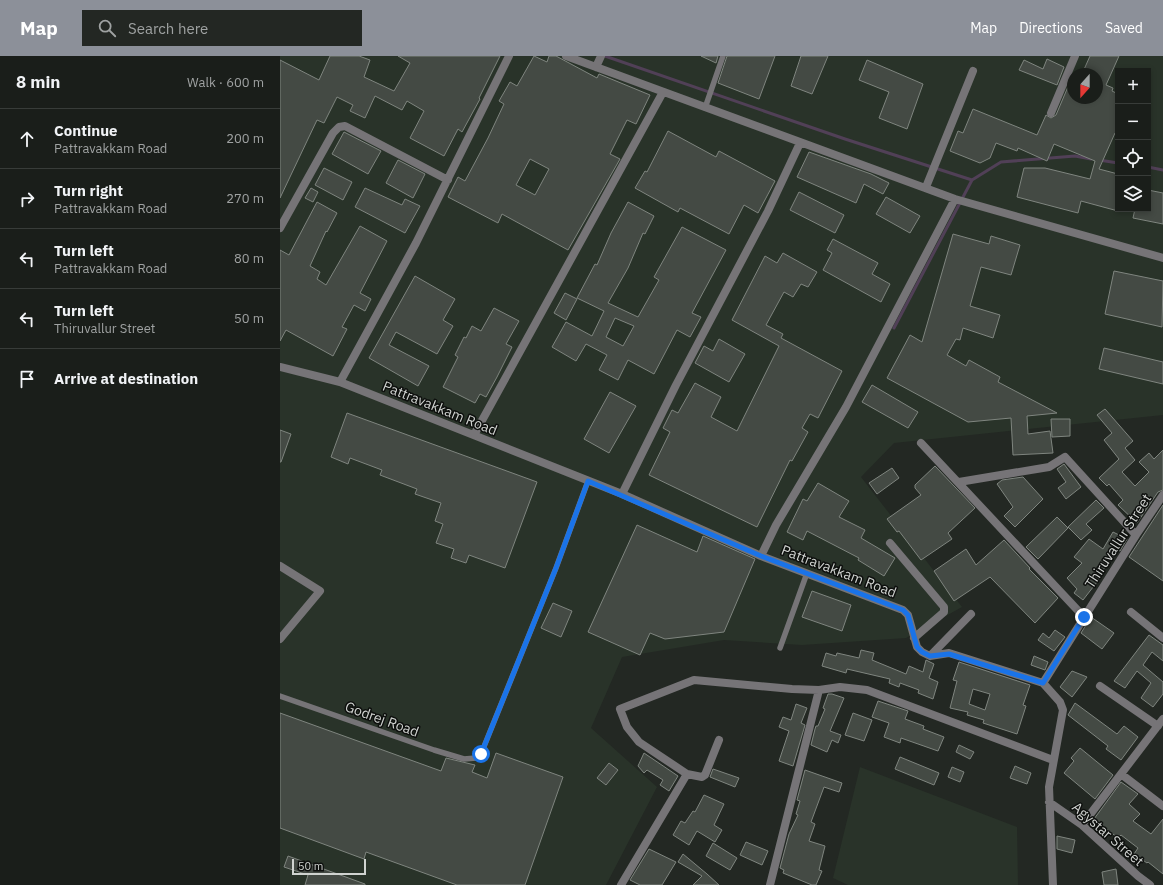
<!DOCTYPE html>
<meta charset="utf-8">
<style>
:root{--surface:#1a1e1a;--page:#232723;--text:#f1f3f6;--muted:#9fa2a2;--line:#383c39;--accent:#8c9099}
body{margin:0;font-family:"IBM Plex Sans",sans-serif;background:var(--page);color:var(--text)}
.controls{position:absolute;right:12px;top:12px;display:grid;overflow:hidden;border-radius:0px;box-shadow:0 2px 6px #0003}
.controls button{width:36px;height:36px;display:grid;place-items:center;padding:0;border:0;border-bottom:1px solid var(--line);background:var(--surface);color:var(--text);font:20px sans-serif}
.compass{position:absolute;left:787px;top:12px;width:36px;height:36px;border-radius:50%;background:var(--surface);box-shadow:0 2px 6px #0003;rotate:201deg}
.scale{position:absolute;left:12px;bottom:10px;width:74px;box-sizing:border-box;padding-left:4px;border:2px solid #d0d3d0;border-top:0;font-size:11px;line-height:14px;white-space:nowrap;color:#d0d3d0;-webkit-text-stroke:3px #0e100e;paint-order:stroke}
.stop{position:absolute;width:12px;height:12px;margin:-9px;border:3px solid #1a73e8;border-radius:50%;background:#fff}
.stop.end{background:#1a73e8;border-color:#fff;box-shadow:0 1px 4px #0008}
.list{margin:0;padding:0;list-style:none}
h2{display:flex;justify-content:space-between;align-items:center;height:52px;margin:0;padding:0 16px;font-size:17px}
h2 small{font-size:13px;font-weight:400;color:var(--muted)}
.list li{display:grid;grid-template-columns:26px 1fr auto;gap:12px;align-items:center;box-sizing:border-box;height:60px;padding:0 16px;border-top:1px solid var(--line)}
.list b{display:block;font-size:15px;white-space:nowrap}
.list p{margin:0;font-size:13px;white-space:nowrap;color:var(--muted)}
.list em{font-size:13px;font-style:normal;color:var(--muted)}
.icon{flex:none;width:22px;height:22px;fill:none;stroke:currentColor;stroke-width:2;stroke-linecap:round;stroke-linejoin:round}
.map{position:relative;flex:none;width:883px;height:829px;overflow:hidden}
header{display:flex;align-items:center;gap:24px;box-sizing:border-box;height:56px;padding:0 20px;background:var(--accent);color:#fff}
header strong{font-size:19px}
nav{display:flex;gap:22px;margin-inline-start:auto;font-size:14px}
.search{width:280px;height:36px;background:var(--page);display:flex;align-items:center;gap:10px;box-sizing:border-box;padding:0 14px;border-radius:0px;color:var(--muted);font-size:15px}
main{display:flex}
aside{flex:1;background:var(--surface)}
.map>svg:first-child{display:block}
</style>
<header>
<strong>Map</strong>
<div class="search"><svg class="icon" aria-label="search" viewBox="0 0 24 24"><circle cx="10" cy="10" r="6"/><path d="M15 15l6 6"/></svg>Search here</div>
<nav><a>Map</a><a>Directions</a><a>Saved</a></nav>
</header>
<main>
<aside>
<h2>8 min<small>Walk · 600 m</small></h2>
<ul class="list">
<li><svg class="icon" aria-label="ahead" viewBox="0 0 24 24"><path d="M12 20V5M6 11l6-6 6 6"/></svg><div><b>Continue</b><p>Pattravakkam Road</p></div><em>200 m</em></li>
<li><svg class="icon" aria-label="right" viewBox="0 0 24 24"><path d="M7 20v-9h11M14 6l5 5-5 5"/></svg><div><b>Turn right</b><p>Pattravakkam Road</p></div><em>270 m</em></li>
<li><svg class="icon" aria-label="left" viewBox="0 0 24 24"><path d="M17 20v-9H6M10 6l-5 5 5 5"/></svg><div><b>Turn left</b><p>Pattravakkam Road</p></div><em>80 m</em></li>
<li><svg class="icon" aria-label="left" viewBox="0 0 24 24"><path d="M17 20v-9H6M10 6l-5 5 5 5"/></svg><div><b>Turn left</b><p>Thiruvallur Street</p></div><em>50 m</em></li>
<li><svg class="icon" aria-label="arrive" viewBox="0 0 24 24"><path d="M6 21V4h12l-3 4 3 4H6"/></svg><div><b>Arrive at destination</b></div></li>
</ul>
</aside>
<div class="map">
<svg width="883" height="829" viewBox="0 0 883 829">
<rect width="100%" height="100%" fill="#232823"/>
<!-- built -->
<path fill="#293329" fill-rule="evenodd" d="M 0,0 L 883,0 L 883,359 L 614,387 L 581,421 L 682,551 L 626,582 L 522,589 L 444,584 L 342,601 L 311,672 L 377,731 L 326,829 L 0,829 ZM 838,15 L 868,15 L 868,153 L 838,153 ZM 793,18 L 817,18 L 817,42 L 793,42 Z
M 580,711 L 737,771 L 738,829 L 568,829 L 553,822 Z"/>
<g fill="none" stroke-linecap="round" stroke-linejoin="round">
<!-- stream -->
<path stroke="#514057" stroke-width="3" d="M 325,0 L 565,83 L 692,124
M 819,104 L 838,107
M 868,111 L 883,114
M 614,272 L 692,124 L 721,106 L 795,100 L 811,103"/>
</g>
<!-- building -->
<path fill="#444a44" stroke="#7f857f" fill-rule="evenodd" d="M 50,0 L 79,0 L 90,4 L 84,21 L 114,35 L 130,7 L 118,0 L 220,0 L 199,42 L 200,43 L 182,76 L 178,73 L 164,100 L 130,82 L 144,55 L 127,45 L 122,54 L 95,40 L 85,62 L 70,55 L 73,49 L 57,41 L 44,67 L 37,64 L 0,142 L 0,4 L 39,24 Z
M 254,0 L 267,6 L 269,0 L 276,0 L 317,22 L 319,18 L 370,39 L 356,68 L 347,64 L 330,98 L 340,103 L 288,194 L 222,158 L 218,167 L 168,141 L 178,121 L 185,125 L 208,82 L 224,48 L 219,45 L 230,26 L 237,30 ZM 250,103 L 269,113 L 255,139 L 236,129 Z
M 421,0 L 438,0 L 436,7 Z
M 447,0 L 495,0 L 479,43 L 438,27 Z
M 521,0 L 548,0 L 532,38 L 511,30 Z
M 810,0 L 839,0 L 826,29 L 833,32 L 832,35 L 838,38 L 838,78 L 835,77 L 819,113 L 838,118 L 838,155 L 801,145 L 798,157 L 737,141 L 744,112 L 765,112 L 810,123 L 815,105 L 774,88 L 767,105 L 738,92 L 737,95 L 716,87 L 710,102 L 700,107 L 670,95 L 678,75 L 683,77 L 693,53 L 757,79 L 766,59 L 771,62 L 776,59 L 793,19 L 793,42 L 817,42 L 817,18 L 802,18 Z
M 767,3 L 784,11 L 777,29 L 739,14 L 744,4 L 763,13 Z
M 587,4 L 643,28 L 627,73 L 599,62 L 609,36 L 579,24 Z
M 388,75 L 436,101 L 439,95 L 495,125 L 478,157 L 464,149 L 449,178 L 400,152 L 398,156 L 355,132 L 365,115 L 367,116 Z
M 64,76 L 101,95 L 88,118 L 52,98 Z
M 529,96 L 591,118 L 609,127 L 603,138 L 584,128 L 576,147 L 517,121 Z
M 118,104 L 145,118 L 133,142 L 106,127 Z
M 44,112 L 72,126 L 63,144 L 35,129 Z
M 31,132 L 38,136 L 33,146 L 25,142 Z
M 85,132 L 122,149 L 125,143 L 140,150 L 125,177 L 75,151 Z
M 868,134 L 883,137 L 883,168 L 853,162 L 855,153 L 868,153 Z
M 519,136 L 564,159 L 555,177 L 510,154 Z
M 606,141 L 640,160 L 630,177 L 596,158 Z
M 37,146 L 57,157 L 47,176 L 46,175 L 30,210 L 40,216 L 37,223 L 46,229 L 80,170 L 107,185 L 80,237 L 91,243 L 85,255 L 74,249 L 62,271 L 67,273 L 53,300 L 6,274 L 0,285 L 0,194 L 9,199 Z
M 348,146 L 374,160 L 365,178 L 363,177 L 348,212 L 328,247 L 358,261 L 379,224 L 374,221 L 402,171 L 446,194 L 412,257 L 421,261 L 410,281 L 397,274 L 374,318 L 348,304 L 338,324 L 319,314 L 327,299 L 306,288 L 296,305 L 272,291 L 286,266 L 312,280 L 324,255 L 297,242 L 315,208 L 317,209 L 331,177 ZM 335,262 L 354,270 L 343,290 L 326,281 Z
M 673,178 L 709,188 L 711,180 L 740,189 L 731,219 L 701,211 L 690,250 L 720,259 L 713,282 L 683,272 L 680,284 L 676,283 L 667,299 L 686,310 L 689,304 L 720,321 L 718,326 L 777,357 L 747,360 L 748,378 L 770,375 L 773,397 L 733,399 L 731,362 L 688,366 L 607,322 L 630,279 L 642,286 Z
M 553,183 L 598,207 L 592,218 L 610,228 L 601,246 L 543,214 L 552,197 L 547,194 Z
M 503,197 L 537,216 L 528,231 L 521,228 L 513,241 L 504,236 L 486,269 L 503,278 L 501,282 L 562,315 L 538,362 L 530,358 L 522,372 L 528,376 L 512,405 L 510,404 L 477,471 L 369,419 L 390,376 L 383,372 L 392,354 L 398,357 L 415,327 L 441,341 L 431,361 L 457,375 L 499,290 L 452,264 L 485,200 L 497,207 Z
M 834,215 L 883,225 L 882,271 L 825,258 Z
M 135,220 L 175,243 L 163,264 L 173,270 L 157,298 L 116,276 L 109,289 L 149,310 L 138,330 L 89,302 Z
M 285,237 L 297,243 L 286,264 L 274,257 Z
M 214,252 L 239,265 L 226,288 L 232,291 L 217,321 L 206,341 L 200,338 L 195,347 L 163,331 L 178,301 L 175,299 L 184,281 L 186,282 L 192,270 L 201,275 Z
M 439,283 L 465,298 L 449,326 L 415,307 L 424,290 L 433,295 Z
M 824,292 L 883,306 L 883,328 L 819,313 Z
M 592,329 L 638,356 L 628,372 L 582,346 Z
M 330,336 L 356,350 L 329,397 L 304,383 Z
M 825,353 L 853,385 L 845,392 L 855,404 L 842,416 L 855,430 L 869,416 L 859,406 L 869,397 L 874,403 L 883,394 L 883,434 L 878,436 L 857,467 L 838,449 L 843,444 L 829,428 L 827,430 L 819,422 L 839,403 L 824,384 L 832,377 L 817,359 Z
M 67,357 L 257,426 L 225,512 L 189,499 L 186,507 L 171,502 L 174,493 L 156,487 L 163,468 L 155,465 L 161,447 L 135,438 L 137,433 L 100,419 L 102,414 L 70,402 L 68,408 L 51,401 Z
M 771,363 L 790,363 L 790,380 L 772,381 Z
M 0,374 L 11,378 L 1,406 L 0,406 Z
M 784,408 L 801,431 L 786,443 L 778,432 L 786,426 L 777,413 Z
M 655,410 L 695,452 L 668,477 L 672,483 L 641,504 L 619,475 L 617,476 L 607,463 L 641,439 L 635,432 L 635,429 Z
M 612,412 L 619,422 L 597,438 L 589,427 Z
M 743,421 L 763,443 L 735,471 L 724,460 L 733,451 L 717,428 L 722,424 Z
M 538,427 L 569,445 L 559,461 L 585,474 L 581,482 L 615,502 L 604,520 L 578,504 L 579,502 L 527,475 L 523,484 L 507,476 L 523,443 L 527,445 Z
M 816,444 L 824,452 L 806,468 L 812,474 L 801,484 L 788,471 Z
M 883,449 L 883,525 L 849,501 Z
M 777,461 L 788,472 L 758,503 L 746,491 Z
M 357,469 L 417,496 L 423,480 L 475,503 L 444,576 L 385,583 L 370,577 L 360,599 L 308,576 Z
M 833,476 L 847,483 L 840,495 L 838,494 L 826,509 L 817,526 L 803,544 L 794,537 L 797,533 L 787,522 L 802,507 L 794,501 L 809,483 L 823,493 Z
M 724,484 L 750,512 L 749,513 L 778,542 L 755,567 L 710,521 L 674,545 L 654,515 L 686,493 L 696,509 Z
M 532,535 L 571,549 L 562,575 L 522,561 Z
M 273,547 L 292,555 L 281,581 L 261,572 Z
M 811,561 L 834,577 L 822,593 L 801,577 Z
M 775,574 L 785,581 L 774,595 L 758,584 L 763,577 L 769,582 Z
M 869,579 L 883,589 L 883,605 L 872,596 L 863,609 L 883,626 L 883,638 L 873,651 L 861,642 L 871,627 L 857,615 L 845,632 L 834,625 Z
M 581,594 L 594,597 L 592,604 L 626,618 L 629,610 L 643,616 L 646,604 L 654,608 L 649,622 L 658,626 L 653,643 L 638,637 L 639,634 L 620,627 L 619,631 L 609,627 L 610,623 L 567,613 L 566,617 L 542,610 L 546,597 L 556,600 L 557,597 L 579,602 Z
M 754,600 L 768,606 L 765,614 L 751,609 Z
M 679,606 L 750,629 L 743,649 L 746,650 L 737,678 L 703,667 L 704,664 L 687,659 L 688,656 L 670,652 L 677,625 L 673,624 ZM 693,633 L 710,638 L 705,654 L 689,648 Z
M 792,615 L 807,621 L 792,641 L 780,631 Z
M 548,638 L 552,638 L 564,642 L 550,675 L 561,679 L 558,687 L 552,684 L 547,696 L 531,689 L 535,673 L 536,670 L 538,670 L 545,653 L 543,652 Z
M 598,645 L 628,655 L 625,663 L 644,670 L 643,673 L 664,681 L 658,695 L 621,682 L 620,687 L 604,681 L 609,667 L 592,661 Z
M 795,647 L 837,678 L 844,670 L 858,681 L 841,704 L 826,693 L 828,690 L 788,659 Z
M 516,648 L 527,652 L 521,667 L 525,669 L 513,710 L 499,705 L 509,675 L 499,671 L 503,661 L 511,664 Z
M 0,657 L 161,715 L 166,702 L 195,709 L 192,716 L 207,722 L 216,697 L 283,721 L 245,829 L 177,829 L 86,796 L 84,803 L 0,772 Z
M 573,657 L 592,664 L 584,685 L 565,679 Z
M 679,689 L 694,696 L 690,703 L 676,696 Z
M 800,692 L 833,719 L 815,743 L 784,717 L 794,705 L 791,702 Z
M 364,697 L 398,720 L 389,735 L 380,729 L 383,724 L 367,714 L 364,717 L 358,710 Z
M 620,701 L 659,717 L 654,729 L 615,713 Z
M 329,707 L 338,714 L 326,729 L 317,722 Z
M 735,710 L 751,717 L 747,728 L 730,722 Z
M 672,711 L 684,716 L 680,726 L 668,721 Z
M 433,713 L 459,722 L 455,731 L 430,721 Z
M 525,714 L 562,727 L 559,736 L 544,731 L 531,766 L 535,768 L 529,785 L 545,790 L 539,814 L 542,815 L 536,829 L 532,829 L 503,817 L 504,814 L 500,812 L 509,778 L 518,759 L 516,758 L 520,745 L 517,744 Z
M 841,726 L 858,738 L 849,748 L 860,758 L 853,765 L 871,778 L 883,763 L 883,818 L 868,806 L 867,807 L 854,798 L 858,792 L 841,779 L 838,782 L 814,763 Z
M 424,739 L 444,748 L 434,769 L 442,774 L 435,786 L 417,775 L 409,789 L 393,779 L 401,765 L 405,767 L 413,755 L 415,756 Z
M 777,780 L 795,784 L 792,797 L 777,793 Z
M 466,786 L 488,795 L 482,809 L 460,799 Z
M 433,787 L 457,802 L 450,814 L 426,800 Z
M 369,793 L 396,806 L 382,829 L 360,829 L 350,824 Z
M 403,798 L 427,818 L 439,829 L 413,829 L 422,820 L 398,806 Z
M 8,800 L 85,828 L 85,829 L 25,829 L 28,819 L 4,811 Z
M 836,813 L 838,829 L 824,829 L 822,816 Z"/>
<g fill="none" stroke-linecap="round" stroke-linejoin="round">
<!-- lane -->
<path stroke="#767477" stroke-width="5.5" d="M 425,52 L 443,0
M 500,592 L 527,517
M 0,640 L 154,694 L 184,703 L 196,702 L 201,698 L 276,512 L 308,425"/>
<!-- street -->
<path stroke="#767477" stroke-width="8" d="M 286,0 L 675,143 L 883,202
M 316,11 L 321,0
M 771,57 L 795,0
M 646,131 L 693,15
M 0,172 L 53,77 L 59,71 L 65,70 L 168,124
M 0,311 L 60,326 L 342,438 L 481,500 L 623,554 L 628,559 L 637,591 L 642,596 L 650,600 L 669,597 L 763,627 L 780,646 L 783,654 L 769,731 L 773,829
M 60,326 L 136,187 L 229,0
M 194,379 L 383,36
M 641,387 L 804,561
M 679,426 L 769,411 L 785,401 L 856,479
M 342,438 L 396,329 L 488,155 L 520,87
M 610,487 L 664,551 L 664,556 L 634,582
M 481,500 L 496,469 L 566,351 L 675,143
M 0,510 L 40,535 L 0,583
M 851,556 L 883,582
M 650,600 L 691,558
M 763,627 L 856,479 L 883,439
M 820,630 L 878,670
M 407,718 L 422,721 L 425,719 L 439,684
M 841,718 L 883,750
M 769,746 L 802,769 L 858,820 L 870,829
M 802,769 L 883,663
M 341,829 L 407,718 L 359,686 L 347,671 L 340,653 L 414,624 L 512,633 L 539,634 L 560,631 L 587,634 L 773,704
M 490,829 L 539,634"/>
</g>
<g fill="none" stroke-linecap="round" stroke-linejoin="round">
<!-- route -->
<path stroke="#1a73e8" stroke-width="5" d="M 201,698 L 276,512 L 308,425 L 481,500 L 623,554 L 628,559 L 637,591 L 642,596 L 650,600 L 669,598 L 763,627 L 804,561"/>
</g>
<g text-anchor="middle" stroke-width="3" stroke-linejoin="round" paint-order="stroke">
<!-- street labels -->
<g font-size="14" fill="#d0d3d0" stroke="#0e100e">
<text transform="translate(160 352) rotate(22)" y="5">Pattravakkam Road</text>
<text transform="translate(838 485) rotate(-57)" y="5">Thiruvallur Street</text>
<text transform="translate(559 515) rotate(21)" y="5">Pattravakkam Road</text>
<text transform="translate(102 663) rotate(20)" y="5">Godrej Road</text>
<text transform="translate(828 778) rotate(41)" y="5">Agystar Street</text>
</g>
</g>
</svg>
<div class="controls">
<button>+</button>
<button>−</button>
<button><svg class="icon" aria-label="locate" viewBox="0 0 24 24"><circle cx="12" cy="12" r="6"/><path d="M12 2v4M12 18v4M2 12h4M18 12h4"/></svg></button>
<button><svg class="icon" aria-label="layers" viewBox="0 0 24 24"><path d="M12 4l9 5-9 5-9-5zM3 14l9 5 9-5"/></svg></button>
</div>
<svg class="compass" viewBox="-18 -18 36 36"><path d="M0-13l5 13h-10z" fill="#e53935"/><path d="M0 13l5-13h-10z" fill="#9fa2a2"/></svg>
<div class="scale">50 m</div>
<div class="stop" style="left:201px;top:698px"></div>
<div class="stop end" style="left:804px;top:561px"></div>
</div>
</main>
